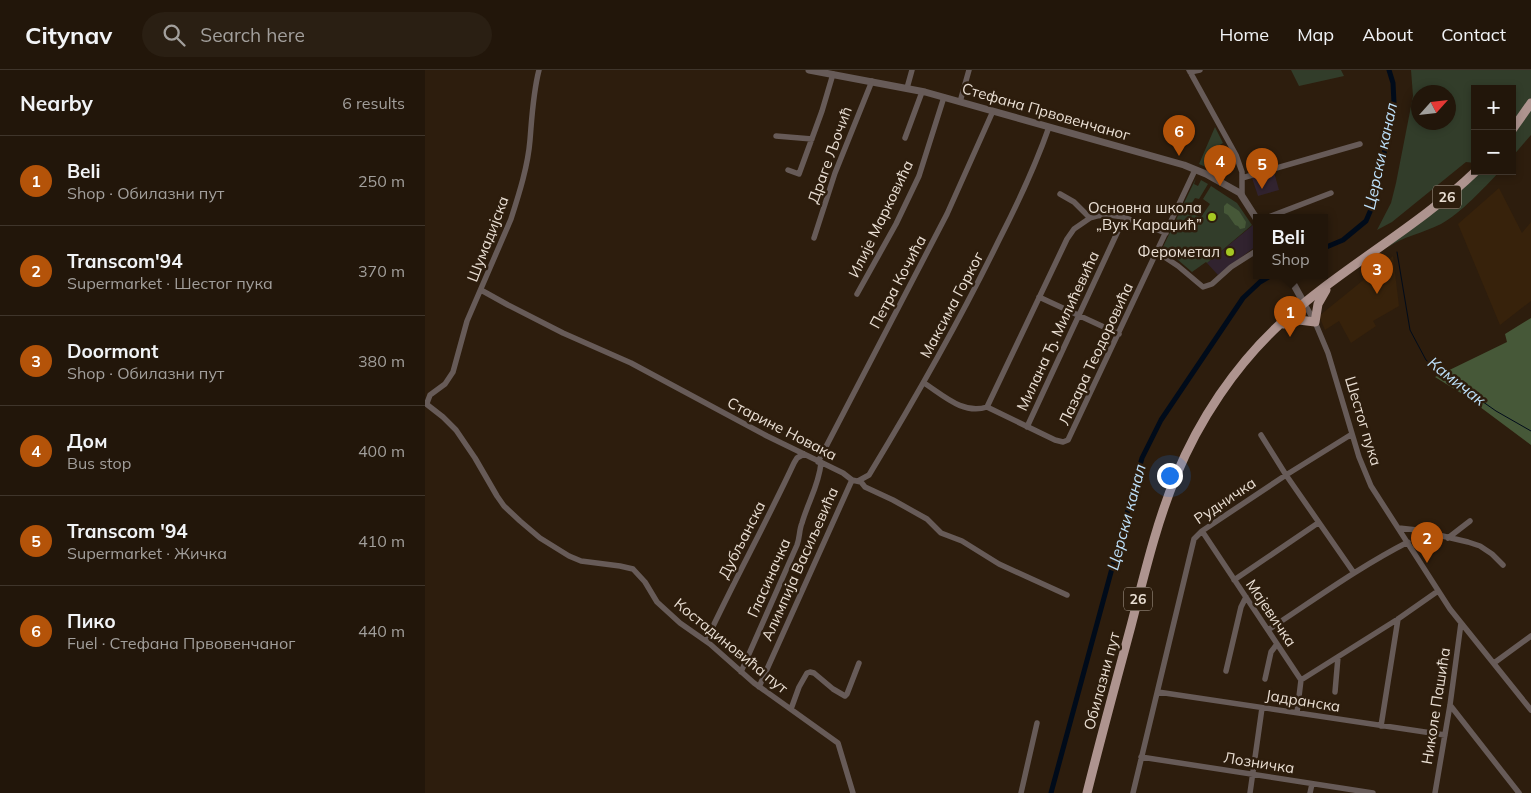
<!DOCTYPE html>
<meta charset="utf-8">
<style>
:root{--surface:#22160a;--page:#2a1f13;--text:#f1f3f6;--muted:#a29f9c;--line:#3f352b;--accent:#b45309}
body{margin:0;font-family:Mulish,sans-serif;background:var(--page);color:var(--text)}
.controls{position:absolute;right:15px;top:15px;display:grid;overflow:hidden;border-radius:0px;box-shadow:0 2px 8px #0003}
.controls button{width:45px;height:45px;display:grid;place-items:center;padding:0;border:0;border-bottom:1px solid var(--line);background:var(--surface);color:var(--text);font:25px sans-serif}
.compass{position:absolute;left:986px;top:15px;width:45px;height:45px;border-radius:50%;background:var(--surface);box-shadow:0 2px 8px #0003;rotate:63deg}
.you{position:absolute;left:744px;top:405px;width:18px;height:18px;margin:-12px;border:4px solid #fff;border-radius:50%;background:#1a73e8;box-shadow:0 0 0 8px #1a73e833}
.badge{display:grid;place-items:center;width:32px;height:32px;border-radius:50%;background:var(--accent);color:#fff;font-size:16px;font-weight:700}
.pin{position:absolute;translate:-50% -41px;filter:drop-shadow(0 1px 2px #0008)}
.pin::after{content:'';position:absolute;top:26px;width:18px;height:15px;background:inherit;clip-path:polygon(0 0,100% 0,50% 100%)}
.popup{position:absolute;left:828px;top:144px;width:75px;height:65px;box-sizing:border-box;display:grid;place-content:center;border-radius:0px;background:var(--surface);filter:drop-shadow(0 1px 4px #0005);font-size:16px;white-space:nowrap;color:var(--muted)}
.popup b{font-size:19px;color:var(--text)}
.popup::after{content:'';position:absolute;left:50%;top:100%;margin-left:-10px;border:10px solid transparent;border-top-color:var(--surface)}
.list{margin:0;padding:0;list-style:none}
h2{display:flex;justify-content:space-between;align-items:center;height:65px;margin:0;padding:0 20px;font-size:21px}
h2 small{font-size:16px;font-weight:400;color:var(--muted)}
.list li{display:grid;grid-template-columns:32px 1fr auto;gap:15px;align-items:center;box-sizing:border-box;height:90px;padding:0 20px;border-top:1px solid var(--line)}
.list b{display:block;font-size:19px;white-space:nowrap}
.list p{margin:0;font-size:16px;white-space:nowrap;color:var(--muted)}
.list em{font-size:16px;font-style:normal;color:var(--muted)}
.icon{flex:none;width:28px;height:28px;fill:none;stroke:currentColor;stroke-width:2;stroke-linecap:round;stroke-linejoin:round}
.map{position:relative;flex:none;width:1106px;height:723px;overflow:hidden}
header{display:flex;align-items:center;gap:30px;box-sizing:border-box;height:70px;padding:0 25px;background:var(--surface);border-bottom:1px solid var(--line)}
header strong{font-size:24px}
nav{display:flex;gap:28px;margin-inline-start:auto;font-size:18px}
.search{width:350px;height:45px;background:var(--page);display:flex;align-items:center;gap:12px;box-sizing:border-box;padding:0 18px;border-radius:28px;color:var(--muted);font-size:19px}
main{display:flex}
aside{flex:1;background:var(--surface)}
.map>svg:first-child{display:block}
</style>
<header>
<strong>Citynav</strong>
<div class="search"><svg class="icon" aria-label="search" viewBox="0 0 24 24"><circle cx="10" cy="10" r="6"/><path d="M15 15l6 6"/></svg>Search here</div>
<nav><a>Home</a><a>Map</a><a>About</a><a>Contact</a></nav>
</header>
<main>
<aside>
<h2>Nearby<small>6 results</small></h2>
<ul class="list">
<li><span class="badge">1</span><div><b>Beli</b><p>Shop · Обилазни пут</p></div><em>250 m</em></li>
<li><span class="badge">2</span><div><b>Transcom'94</b><p>Supermarket · Шестог пука</p></div><em>370 m</em></li>
<li><span class="badge">3</span><div><b>Doormont</b><p>Shop · Обилазни пут</p></div><em>380 m</em></li>
<li><span class="badge">4</span><div><b>Дом</b><p>Bus stop</p></div><em>400 m</em></li>
<li><span class="badge">5</span><div><b>Transcom '94</b><p>Supermarket · Жичка</p></div><em>410 m</em></li>
<li><span class="badge">6</span><div><b>Пико</b><p>Fuel · Стефана Првовенчаног</p></div><em>440 m</em></li>
</ul>
</aside>
<div class="map">
<svg width="1106" height="723" viewBox="0 0 1106 723">
<rect width="100%" height="100%" fill="#2d1d0d"/>
<!-- commercial -->
<path fill="#31232f" d="M 849,102 L 854,120 L 833,126 L 827,108 Z
M 828,155 L 831,160 L 831,176 L 793,205 L 782,193 Z"/>
<!-- built -->
<path fill="#37220b" d="M 1074,118 L 1097,163 L 1106,152 L 1106,231 L 1075,255 L 1033,154 Z
M 968,186 L 974,236 L 948,251 L 951,256 L 926,273 L 914,251 L 900,260 L 894,246 Z"/>
<!-- green -->
<path fill="#323d2a" fill-rule="evenodd" d="M 866,0 L 916,0 L 919,6 L 874,16 Z
M 986,0 L 1106,0 L 1106,28 L 1087,56 L 1087,19 L 1050,19 L 1050,93 L 1041,92 L 967,152 L 952,160 L 966,133 L 971,113 L 988,26 ZM 994,22 L 1024,22 L 1024,52 L 994,52 Z
M 1106,39 L 1106,65 L 1087,87 L 1087,65 Z
M 790,57 L 798,73 L 790,78 L 798,91 L 785,99 L 774,94 Z
M 1054,101 L 1075,101 C 1059,118 1036,143 1016,154 C 999,163 978,166 962,178 Z
M 771,108 L 769,114 L 773,116 L 776,110 L 783,114 L 774,129 L 770,128 L 763,139 L 768,142 L 767,144 L 776,147 L 785,134 L 778,129 L 786,116 L 812,133 L 827,155 L 782,193 L 781,192 L 767,202 L 738,177 Z"/>
<!-- forest -->
<path fill="#465838" d="M 802,133 L 814,141 L 821,152 L 820,158 L 815,159 L 813,156 L 810,155 L 803,145 L 799,143 L 799,136 Z
M 1106,248 L 1106,375 L 1039,325 L 1010,307 L 1082,272 L 1080,264 Z"/>
<g fill="none" stroke-linecap="round" stroke-linejoin="round">
<!-- stream -->
<path stroke="#000b1a" stroke-width="1" d="M 972,182 L 985,260 L 1001,290 L 1014,301 L 1071,341 L 1106,361"/>
<!-- canal -->
<path stroke="#000b1a" stroke-width="5" d="M 899,178 L 918,170 L 941,151 L 950,130 L 969,33 L 968,13 L 964,0
M 626,723 L 717,388 L 736,350 L 818,228 L 835,212 L 845,206"/>
<!-- minor -->
<path stroke="#675b58" stroke-width="5.5" d="M 764,0 L 811,85 L 817,102 L 817,125
M 765,2 L 775,0
M 482,18 L 487,0
M 535,32 L 544,0
M 351,66 L 387,69
M 480,68 L 497,22
M 363,100 L 374,104 L 397,41 L 408,4
M 817,108 L 935,74
M 635,124 L 649,132 L 665,148 C 689,138 718,155 741,163
M 841,148 L 906,123
M 389,168 L 410,103 L 447,11
M 732,182 L 753,196 L 778,217 L 787,214 L 806,197 L 831,181
M 56,220 L 83,235 L 138,263 L 206,293 L 342,366 L 418,403 L 427,410 L 436,412 L 440,417 L 468,430 L 502,449 L 516,463 L 537,471 L 574,494 L 642,525
M 432,224 L 471,154 L 494,106 L 519,27
M 614,227 L 694,264
M 879,233 L 890,252 L 903,283 L 934,387 L 946,416 L 1025,539 L 1106,640
M 499,313 C 518,325 538,345 562,337
M 0,333 L 18,347 L 31,360 L 50,388 L 72,426 L 79,436 L 95,451 L 115,468 L 144,486 L 156,491 L 195,496 L 208,499 L 220,512 L 232,532 L 255,553 L 285,574 L 329,613 L 413,673 L 428,723
M 2,333 L 5,325 L 20,314 L 28,302 L 42,251 L 86,149 C 94,124 103,96 105,70 C 107,46 108,23 114,0
M 562,337 L 630,370 L 638,372 L 643,370 L 770,100
M 562,337 L 642,169 L 649,159 L 665,148
M 602,357 L 699,148
M 836,365 L 861,405 L 929,503
M 393,392 L 522,144 L 568,41
M 433,411 L 444,405 C 490,329 534,252 573,172 C 592,135 610,97 624,57
M 974,458 L 992,460 L 1043,472 L 1055,476 L 1067,484 L 1078,495
M 777,461 L 876,610 L 872,643
M 1023,468 L 1045,451
M 809,510 L 893,453
M 843,560 C 889,530 934,497 983,472
M 281,571 C 309,511 341,453 369,393 L 372,388 L 379,384
M 1069,593 L 1106,566
M 801,601 L 816,537 L 821,527
M 316,602 L 372,475 C 375,467 374,460 377,453 C 383,432 394,415 396,393
M 840,609 L 846,582 L 852,574
M 876,610 L 973,549 L 1013,521
M 334,617 L 427,410
M 733,622 L 1020,665
M 910,622 L 913,587
M 1025,635 L 1094,723
M 366,639 L 374,617 L 382,603 L 385,602 L 389,603 L 408,619 L 420,626 L 422,624 L 434,593
M 956,656 L 973,549
M 716,687 L 948,723
M 596,723 L 612,653
M 708,723 L 769,469 L 777,461 L 861,405 L 927,364
M 825,723 L 837,638
M 885,723 L 887,714
M 1010,723 L 1025,635 L 1036,553"/>
<!-- tertiary -->
<path stroke="#675b58" stroke-width="7" d="M 384,0 L 500,22 L 759,95 L 781,104 L 815,123 L 831,148
M 864,206 L 879,233"/>
<!-- primary -->
<path stroke="#ae948f" stroke-width="9" d="M 1087,60 L 1106,33
M 859,254 L 874,250 L 890,252 L 893,234 L 901,220
M 662,723 C 676,667 691,612 706,556 C 719,506 731,454 751,406 C 774,350 810,296 854,255 C 915,198 991,159 1051,101"/>
</g>
<!-- markers -->
<g fill="#a5c823" stroke="#2d1d0d" stroke-width="2">
<circle cx="787" cy="147" r="5"/>
<circle cx="805" cy="182" r="5"/>
</g>
<g text-anchor="middle" stroke-width="5" stroke-linejoin="round" paint-order="stroke">
<!-- shield labels -->
<g fill="#2d1d0d" stroke="#b1a598" stroke-width="1">
<rect x="1008" y="115.5" width="28" height="23" rx="4"/>
<rect x="699" y="517.5" width="28" height="23" rx="4"/>
</g>
<g font-size="14" font-weight="bold" fill="#eadfd4">
<text x="1022" y="132">26</text>
<text x="713" y="534">26</text>
</g>
<!-- street labels -->
<g font-size="15" fill="#eadfd4" stroke="#2d1d0d">
<text transform="translate(621 42) rotate(16)" y="5">Стефана Првовенчаног</text>
<text transform="translate(405 85) rotate(-70)" y="5">Драге Љочић</text>
<text transform="translate(456 149) rotate(-64)" y="5">Илије Марковића</text>
<text transform="translate(63 169) rotate(-69)" y="5">Шумадијска</text>
<text transform="translate(473 212) rotate(-62)" y="5">Петра Кочића</text>
<text transform="translate(527 235) rotate(-62)" y="5">Максима Горког</text>
<text transform="translate(633 261) rotate(-65)" y="5">Милана Ђ. Милићевића</text>
<text transform="translate(671 284) rotate(-65)" y="5">Лазара Теодоровића</text>
<text transform="translate(938 351) rotate(73)" y="5">Шестог пука</text>
<text transform="translate(357 359) rotate(27)" y="5">Старине Новака</text>
<text transform="translate(800 431) rotate(-34)" y="5">Рудничка</text>
<text transform="translate(317 470) rotate(-63)" y="5">Дубљанска</text>
<text transform="translate(375 494) rotate(-66)" y="5">Алимпија Васиљевића</text>
<text transform="translate(344 508) rotate(-66)" y="5">Гласиначка</text>
<text transform="translate(846 543) rotate(56)" y="5">Мајевичка</text>
<text transform="translate(306 576) rotate(39)" y="5">Костадиновића пут</text>
<text transform="translate(677 611) rotate(-75)" y="5">Обилазни пут</text>
<text transform="translate(878 631) rotate(9)" y="5">Јадранска</text>
<text transform="translate(1011 636) rotate(-81)" y="5">Николе Пашића</text>
<text transform="translate(834 693) rotate(9)" y="5">Лозничка</text>
</g>
<!-- poi labels -->
<g font-size="15" fill="#eadfd4" stroke="#2d1d0d" text-anchor="end">
<text x="777" y="143">Основна школа<tspan x="777" dy="17">„Вук Караџић”</tspan></text>
<text x="795" y="187">Ферометал</text>
</g>
<!-- water labels -->
<g font-size="16" font-style="italic" fill="#bee1fb" stroke="#2d1d0d">
<text transform="translate(955 86) rotate(-78)" y="6">Церски канал</text>
<text transform="translate(1032 311) rotate(38)" y="6">Камичак</text>
<text transform="translate(701 447) rotate(-75)" y="6">Церски канал</text>
</g>
</g>
</svg>
<div class="controls">
<button>+</button>
<button>−</button>
</div>
<svg class="compass" viewBox="-18 -18 36 36"><path d="M0-13l5 13h-10z" fill="#e53935"/><path d="M0 13l5-13h-10z" fill="#a29f9c"/></svg>
<div class="you"></div>
<div class="pin badge" style="left:865px;top:267px">1</div>
<div class="popup"><b>Beli</b>Shop</div>
<div class="pin badge" style="left:1002px;top:493px">2</div>
<div class="pin badge" style="left:952px;top:224px">3</div>
<div class="pin badge" style="left:795px;top:116px">4</div>
<div class="pin badge" style="left:837px;top:119px">5</div>
<div class="pin badge" style="left:754px;top:86px">6</div>
</div>
</main>
